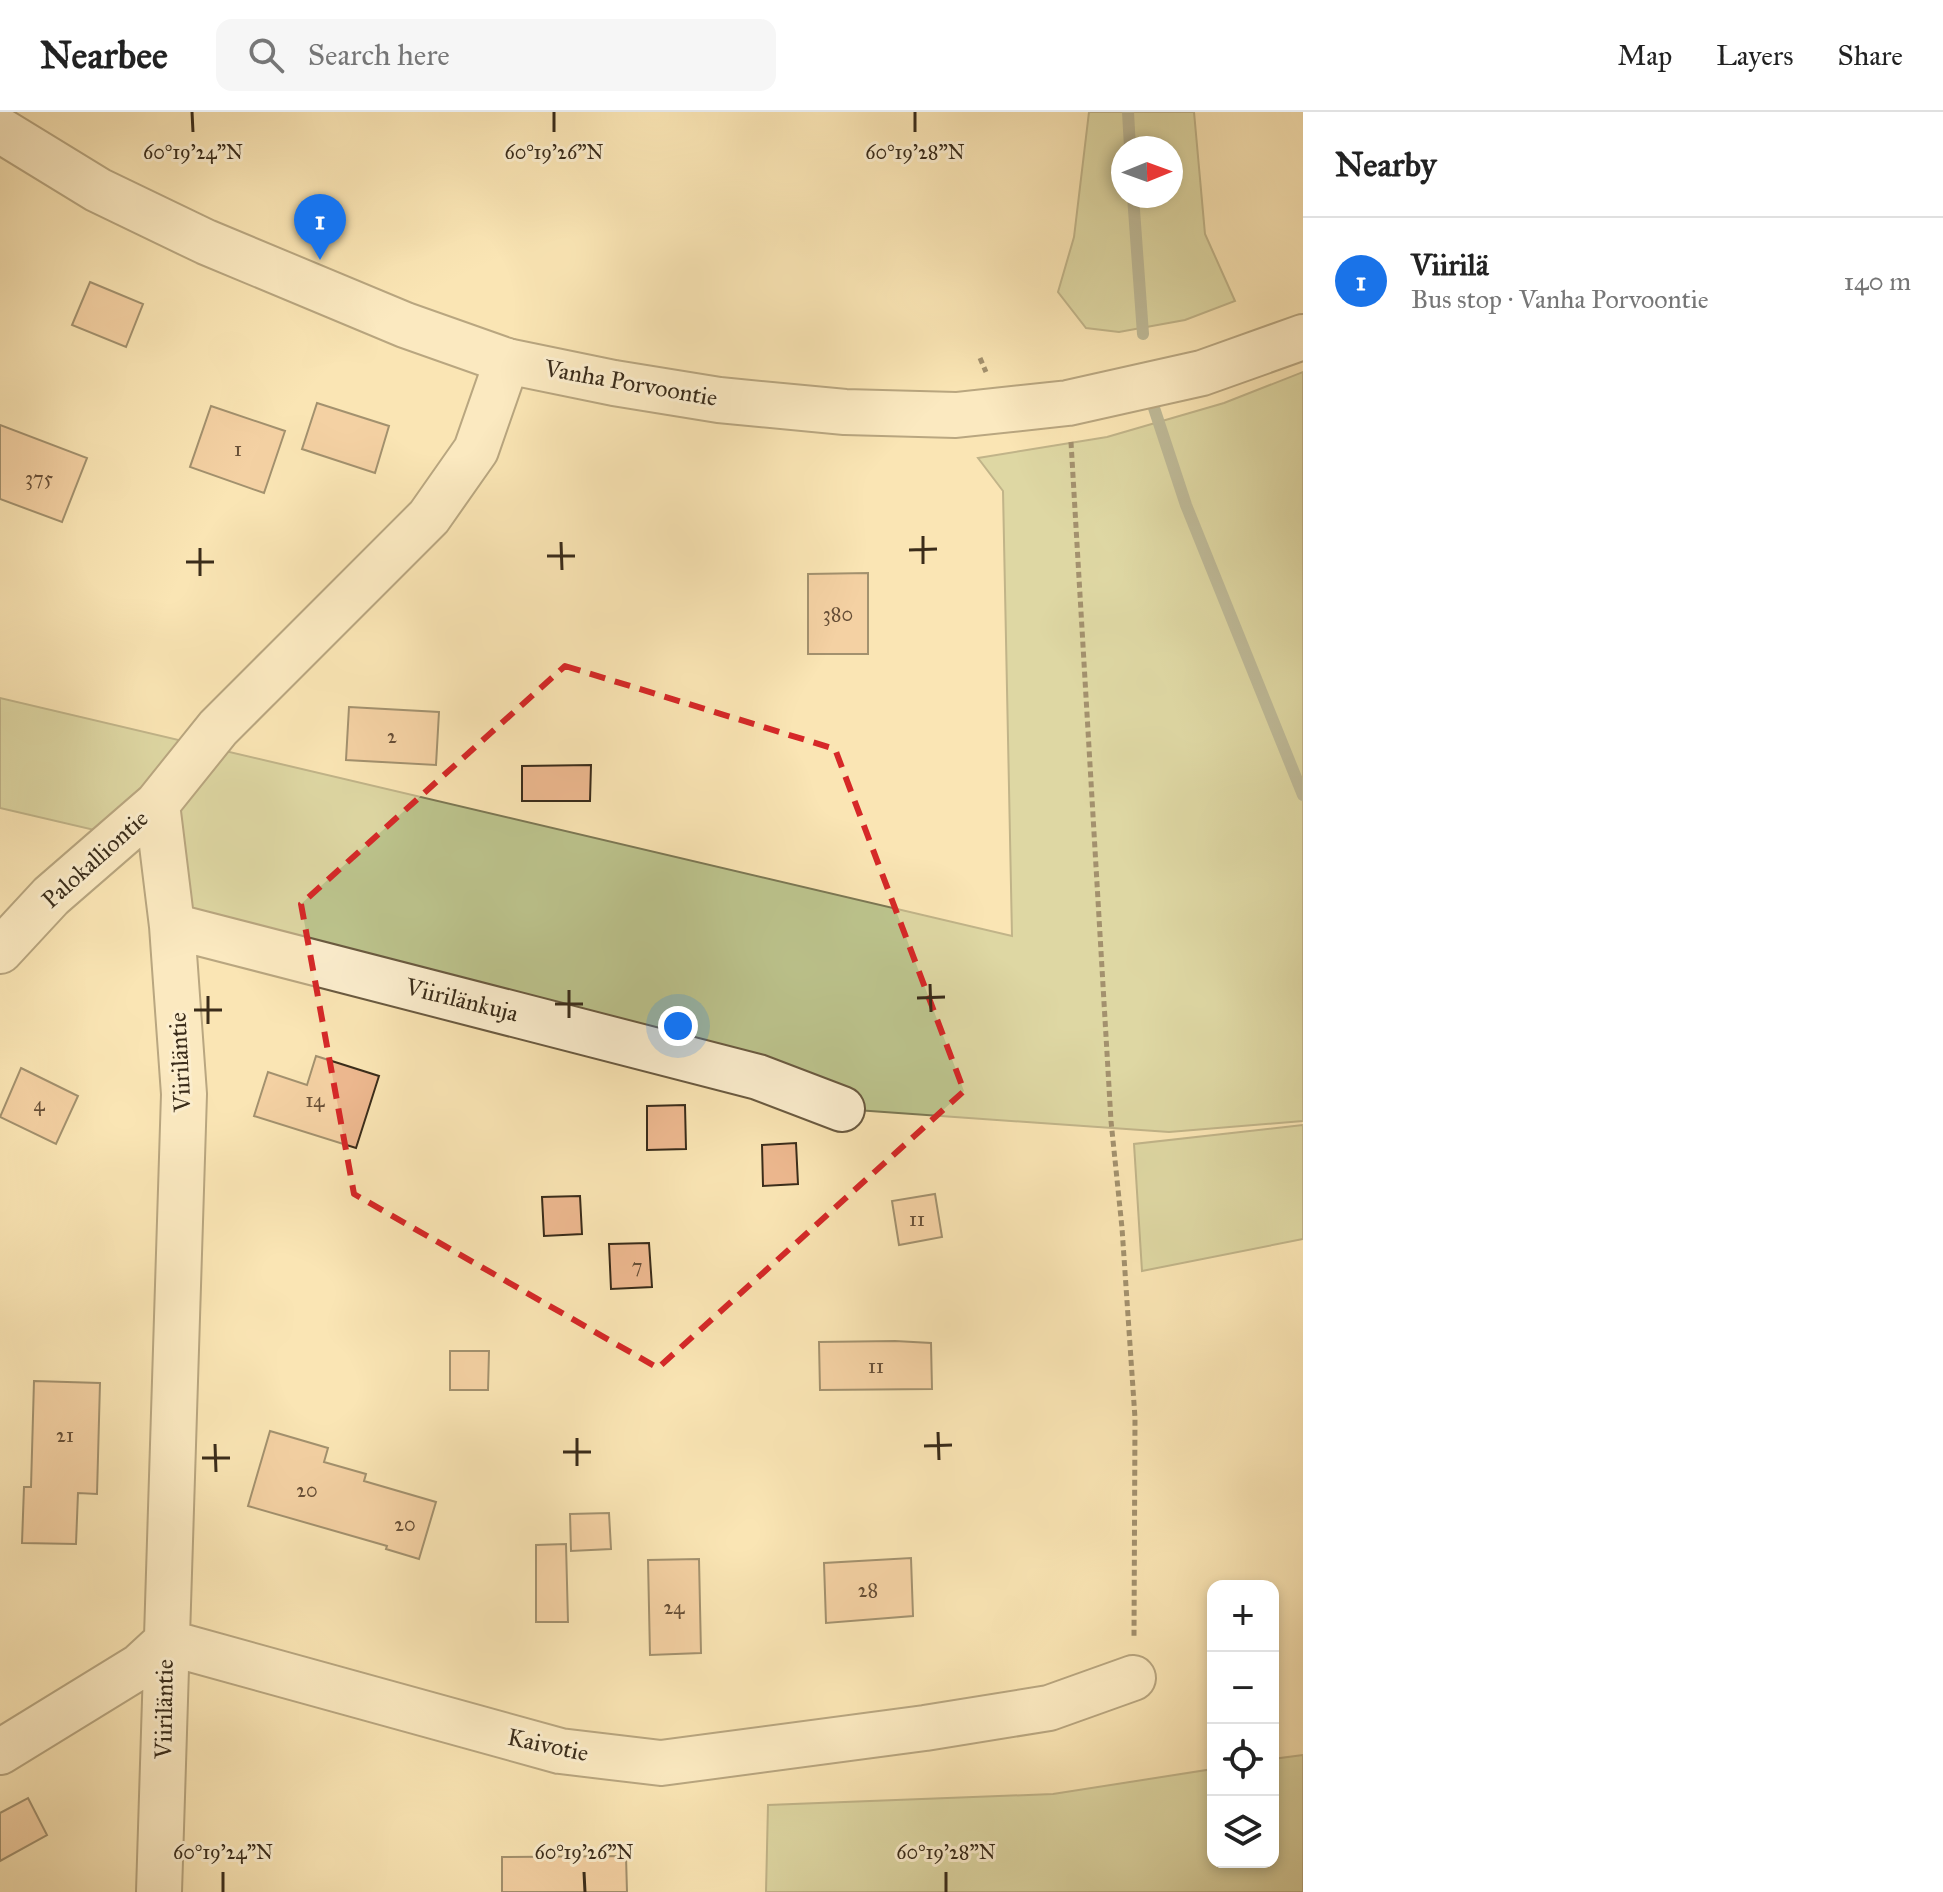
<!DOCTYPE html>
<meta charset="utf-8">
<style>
:root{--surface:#fff;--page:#f6f6f6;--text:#222;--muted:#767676;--line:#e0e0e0;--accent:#1a73e8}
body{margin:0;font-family:"IM FELL Great Primer",serif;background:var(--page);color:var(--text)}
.controls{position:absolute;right:24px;bottom:24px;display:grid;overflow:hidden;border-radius:16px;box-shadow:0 4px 12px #0003}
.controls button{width:72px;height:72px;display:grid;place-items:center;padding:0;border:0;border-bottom:2px solid var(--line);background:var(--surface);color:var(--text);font:40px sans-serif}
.compass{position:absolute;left:1111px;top:24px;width:72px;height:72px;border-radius:50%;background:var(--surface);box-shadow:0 4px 12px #0003;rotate:89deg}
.you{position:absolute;left:678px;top:914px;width:28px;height:28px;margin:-20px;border:6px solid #fff;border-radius:50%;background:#1a73e8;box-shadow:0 0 0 12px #1a73e833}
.badge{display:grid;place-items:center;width:52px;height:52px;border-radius:50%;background:var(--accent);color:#fff;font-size:26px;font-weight:700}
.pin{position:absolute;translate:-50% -66px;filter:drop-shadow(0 2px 4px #0008)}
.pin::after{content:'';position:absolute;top:42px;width:28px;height:24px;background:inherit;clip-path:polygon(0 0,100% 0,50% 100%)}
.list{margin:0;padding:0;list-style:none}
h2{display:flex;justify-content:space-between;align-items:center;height:104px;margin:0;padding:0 32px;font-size:34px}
h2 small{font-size:26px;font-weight:400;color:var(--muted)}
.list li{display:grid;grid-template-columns:52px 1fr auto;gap:24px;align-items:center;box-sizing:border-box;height:128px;padding:0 32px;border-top:2px solid var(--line)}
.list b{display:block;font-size:30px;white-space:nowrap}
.list p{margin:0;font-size:26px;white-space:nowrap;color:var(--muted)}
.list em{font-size:26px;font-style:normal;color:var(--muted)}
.icon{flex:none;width:44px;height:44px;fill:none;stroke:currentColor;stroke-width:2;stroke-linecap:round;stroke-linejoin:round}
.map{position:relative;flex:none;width:1303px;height:1780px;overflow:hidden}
header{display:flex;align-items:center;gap:48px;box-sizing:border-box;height:112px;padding:0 40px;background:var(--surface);border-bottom:2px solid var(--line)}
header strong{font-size:38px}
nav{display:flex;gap:44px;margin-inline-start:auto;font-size:28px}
.search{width:560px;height:72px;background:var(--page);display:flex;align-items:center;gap:20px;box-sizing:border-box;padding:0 28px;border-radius:16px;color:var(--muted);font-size:30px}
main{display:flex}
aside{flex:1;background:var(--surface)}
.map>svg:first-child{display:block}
</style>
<header>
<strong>Nearbee</strong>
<div class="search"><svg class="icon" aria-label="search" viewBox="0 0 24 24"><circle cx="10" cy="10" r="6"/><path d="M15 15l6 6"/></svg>Search here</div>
<nav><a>Map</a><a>Layers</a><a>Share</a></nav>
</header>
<main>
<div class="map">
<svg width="1303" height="1780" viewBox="0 0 1303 1780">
<rect width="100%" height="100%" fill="#fae5b4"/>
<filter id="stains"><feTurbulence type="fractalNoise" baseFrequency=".0025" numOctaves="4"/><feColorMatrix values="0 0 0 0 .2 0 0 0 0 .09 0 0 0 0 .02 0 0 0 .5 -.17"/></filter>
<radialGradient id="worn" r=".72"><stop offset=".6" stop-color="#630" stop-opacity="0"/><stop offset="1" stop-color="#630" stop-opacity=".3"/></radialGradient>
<!-- green -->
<path fill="#bdc58e" stroke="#7c7854" stroke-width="2" fill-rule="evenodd" d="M 1089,0 L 1194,0 L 1205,122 L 1235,189 L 1185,208 L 1119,220 L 1086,216 L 1058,180 L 1074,125 ZM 1171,36 L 1171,84 L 1123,84 L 1123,36 Z
M 1303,260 L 1303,1009 L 1169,1020 L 842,997 L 172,814 L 157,692 L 120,724 L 0,696 L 0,586 L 1012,824 L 1003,379 L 978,346 L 1107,325 L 1224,291 Z
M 1303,1013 L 1303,1127 L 1142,1159 L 1134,1032 Z
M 1303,1643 L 1303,1780 L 766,1780 L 768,1693 L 1053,1682 L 1213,1657 L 1213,1750 L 1273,1750 L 1273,1647 Z"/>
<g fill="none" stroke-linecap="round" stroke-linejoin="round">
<!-- stream -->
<path stroke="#768473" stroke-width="12" d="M 1128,0 L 1130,36
M 1133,84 L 1143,222
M 1154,296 L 1186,393 L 1303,683"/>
</g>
<!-- building -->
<path fill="#edb88f" stroke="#3a2c1a" stroke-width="2" d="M 90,170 L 143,192 L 126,235 L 72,213 Z
M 317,291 L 389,314 L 375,361 L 302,337 Z
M 211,294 L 285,319 L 264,381 L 190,355 Z
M 0,313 L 87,346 L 62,410 L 0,387 Z
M 868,461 L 868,542 L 808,542 L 808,462 Z
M 349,595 L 439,600 L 436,653 L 346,648 Z
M 591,653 L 590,689 L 522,689 L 522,654 Z
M 316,944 L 379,964 L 356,1036 L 254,1004 L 268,960 L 307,973 Z
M 21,956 L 78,984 L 56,1032 L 0,1005 Z
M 685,993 L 686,1037 L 647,1038 L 647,994 Z
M 796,1031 L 798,1072 L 763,1074 L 762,1033 Z
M 935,1082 L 942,1125 L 899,1133 L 892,1089 Z
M 580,1084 L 582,1122 L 544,1124 L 542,1085 Z
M 649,1131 L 652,1175 L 611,1177 L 609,1132 Z
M 895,1229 L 931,1231 L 932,1277 L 820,1278 L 819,1230 Z
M 450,1239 L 489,1239 L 488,1278 L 450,1278 Z
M 34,1269 L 100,1271 L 97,1382 L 78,1381 L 76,1432 L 22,1431 L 24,1375 L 31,1375 Z
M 270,1319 L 328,1336 L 324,1350 L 366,1362 L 364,1369 L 436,1390 L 419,1447 L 386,1437 L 387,1434 L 248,1394 Z
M 609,1401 L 611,1437 L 571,1439 L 570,1402 Z
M 566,1432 L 568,1510 L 536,1510 L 536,1433 Z
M 911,1446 L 913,1504 L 826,1511 L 824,1451 Z
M 699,1447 L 701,1541 L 650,1543 L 648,1448 Z
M 28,1686 L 47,1723 L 0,1749 L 0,1701 Z
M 626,1744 L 627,1780 L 502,1780 L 502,1745 Z"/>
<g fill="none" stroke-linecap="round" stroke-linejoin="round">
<!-- minor casing -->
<g stroke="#6a5a40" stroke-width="48">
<path id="minor" d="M 157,692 L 172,814 L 184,982 L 159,1780
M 172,814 L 758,965 L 842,997
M 0,839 L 51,784 L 157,692 L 218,616 L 429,405 L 476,338 L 507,249
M 166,1530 L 560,1639 L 661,1651 L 925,1616 L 1049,1596 L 1133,1566
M 0,1640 L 140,1554 L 166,1530"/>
</g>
<!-- tertiary casing -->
<g stroke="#6a5a40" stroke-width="48">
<path id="tertiary" d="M 0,18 L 98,78 L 206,130 L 405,213 L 507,249 L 614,271 L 719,288 L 845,300 L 956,303 L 1068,291 L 1202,261 L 1303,225"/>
</g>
<!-- path -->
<path stroke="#3a2c1a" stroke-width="5" stroke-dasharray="6 4" stroke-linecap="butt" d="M 980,246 L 986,260
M 1071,330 L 1111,1009 L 1122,1116 L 1135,1306 L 1134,1525"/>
<!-- minor -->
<use href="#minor" stroke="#fceece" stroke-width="44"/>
<!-- tertiary -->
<use href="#tertiary" stroke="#fceece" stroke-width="44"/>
</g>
<!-- marked area -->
<path d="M0 0H1303V1780H0ZM 565,554 L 835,637 L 964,979 L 658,1256 L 354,1082 L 301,792 Z" fill="#fae5b4" fill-opacity=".55" fill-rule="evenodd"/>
<path fill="none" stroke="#d62828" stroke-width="6" stroke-dasharray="16 10" stroke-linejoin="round" d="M 565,554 L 835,637 L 964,979 L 658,1256 L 354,1082 L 301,792 Z"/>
<!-- ticks -->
<path fill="none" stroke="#3a2c1a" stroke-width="3" d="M 192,0 L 193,20M 554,0 L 554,20M 915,0 L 915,20M 923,424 L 923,452M 561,430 L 562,458M 200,436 L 200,464M 909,438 L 937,437M 547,444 L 575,444M 186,450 L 214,450M 930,872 L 931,900M 569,878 L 569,906M 208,884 L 208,912M 917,886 L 945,885M 555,892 L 583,892M 194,898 L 222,898M 938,1320 L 939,1348M 577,1326 L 577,1354M 215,1332 L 216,1360M 924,1334 L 952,1333M 563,1340 L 591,1340M 202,1346 L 230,1346M 223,1760 L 223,1780M 584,1760 L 585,1780M 946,1760 L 946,1780"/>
<g text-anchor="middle" stroke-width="6" stroke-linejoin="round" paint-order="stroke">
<!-- number labels -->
<g font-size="20" fill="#674f37">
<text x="238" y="344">1</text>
<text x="39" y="373">375</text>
<text x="838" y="509">380</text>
<text x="392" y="631">2</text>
<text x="315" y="995">14</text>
<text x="39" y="999">4</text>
<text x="917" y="1114">11</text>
<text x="637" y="1161">7</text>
<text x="876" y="1261">11</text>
<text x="65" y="1330">21</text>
<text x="307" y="1385">20</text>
<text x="405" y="1419">20</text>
<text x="868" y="1485">28</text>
<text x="674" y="1502">24</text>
</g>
<!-- street labels -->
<g font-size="24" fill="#3a2c1a" stroke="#fceece">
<text transform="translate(631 271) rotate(10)" y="8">Vanha Porvoontie</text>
<text transform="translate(95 747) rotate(-42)" y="8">Palokalliontie</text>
<text transform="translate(462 888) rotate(14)" y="8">Viirilänkuja</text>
<text transform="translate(180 950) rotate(-93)" y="8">Viiriläntie</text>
<text transform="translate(164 1597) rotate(-89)" y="8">Viiriläntie</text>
<text transform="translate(548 1633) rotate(12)" y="8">Kaivotie</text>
</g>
</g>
<g font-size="20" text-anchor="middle" fill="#3a2c1a" stroke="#fceece" stroke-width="6" stroke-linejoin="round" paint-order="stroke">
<text x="193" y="47">60°19'24"N</text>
<text x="554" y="47">60°19'26"N</text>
<text x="915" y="47">60°19'28"N</text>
<text x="223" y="1747">60°19'24"N</text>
<text x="584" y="1747">60°19'26"N</text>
<text x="946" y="1747">60°19'28"N</text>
</g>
<rect width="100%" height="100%" filter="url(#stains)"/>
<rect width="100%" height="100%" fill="url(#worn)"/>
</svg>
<div class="controls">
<button>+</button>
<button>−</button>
<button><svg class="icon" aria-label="locate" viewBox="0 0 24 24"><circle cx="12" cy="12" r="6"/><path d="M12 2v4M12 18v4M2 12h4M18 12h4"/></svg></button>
<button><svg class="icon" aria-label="layers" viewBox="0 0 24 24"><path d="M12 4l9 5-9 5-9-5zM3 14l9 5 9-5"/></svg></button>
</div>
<svg class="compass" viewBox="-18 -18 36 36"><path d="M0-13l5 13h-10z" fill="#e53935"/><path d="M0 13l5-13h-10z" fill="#767676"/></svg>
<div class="you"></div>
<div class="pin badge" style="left:320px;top:148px">1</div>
</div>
<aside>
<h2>Nearby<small></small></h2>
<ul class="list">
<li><span class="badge">1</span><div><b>Viirilä</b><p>Bus stop · Vanha Porvoontie</p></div><em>140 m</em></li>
</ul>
</aside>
</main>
